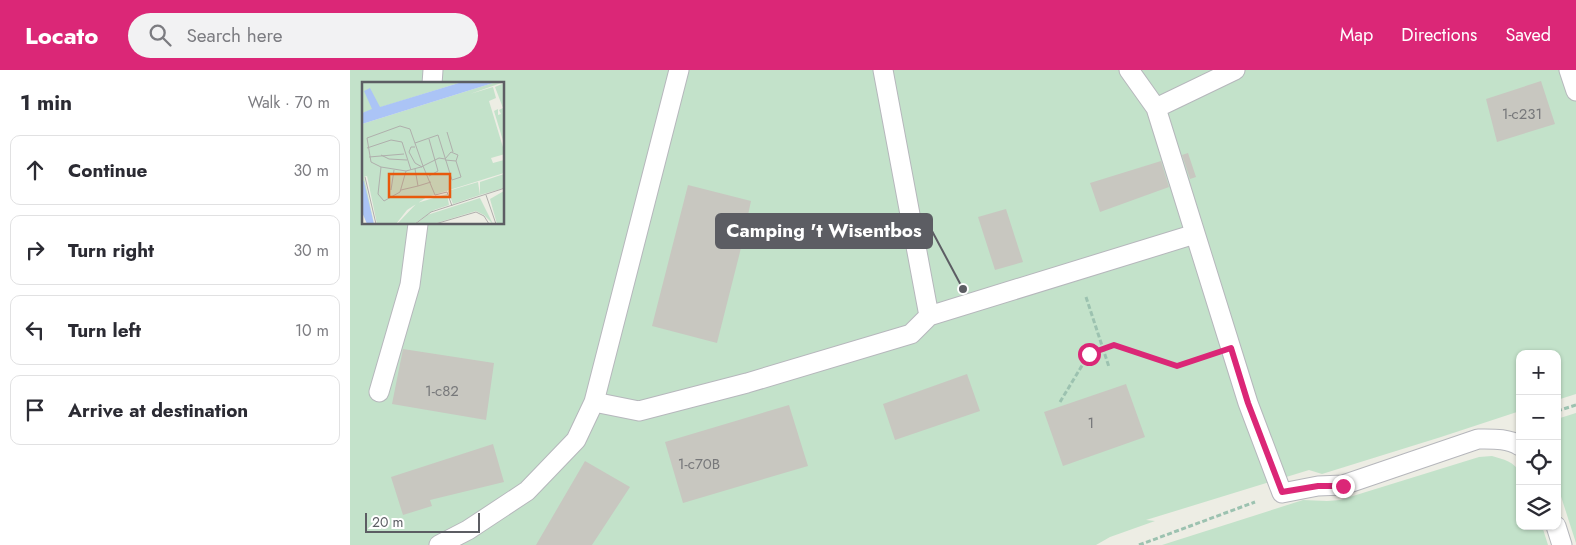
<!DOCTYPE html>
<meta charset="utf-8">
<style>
:root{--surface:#fff;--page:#f2f2f3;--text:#2b2b33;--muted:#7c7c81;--line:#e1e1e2;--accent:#db2777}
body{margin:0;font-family:Jost,sans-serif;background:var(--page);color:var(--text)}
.controls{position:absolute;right:15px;bottom:15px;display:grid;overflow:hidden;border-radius:10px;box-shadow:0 1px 4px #0004}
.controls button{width:45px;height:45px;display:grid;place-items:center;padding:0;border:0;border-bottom:1px solid var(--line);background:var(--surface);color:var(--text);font:25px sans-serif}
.scale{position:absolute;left:15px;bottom:12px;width:115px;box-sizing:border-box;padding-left:5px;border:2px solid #5c5d63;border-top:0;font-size:14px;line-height:18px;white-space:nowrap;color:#5c5d63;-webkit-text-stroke:4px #fff;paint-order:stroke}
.stop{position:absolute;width:15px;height:15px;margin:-11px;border:4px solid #db2777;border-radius:50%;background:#fff}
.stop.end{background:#db2777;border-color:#fff;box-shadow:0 1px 5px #0008}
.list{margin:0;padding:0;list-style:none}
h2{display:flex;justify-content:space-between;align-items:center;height:65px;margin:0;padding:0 20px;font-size:21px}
h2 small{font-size:16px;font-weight:400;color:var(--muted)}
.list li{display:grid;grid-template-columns:32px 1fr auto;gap:15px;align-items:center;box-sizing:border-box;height:70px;margin:0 10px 10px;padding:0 10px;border:1px solid var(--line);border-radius:10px}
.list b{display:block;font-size:19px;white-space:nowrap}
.list em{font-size:16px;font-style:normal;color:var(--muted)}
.icon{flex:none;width:28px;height:28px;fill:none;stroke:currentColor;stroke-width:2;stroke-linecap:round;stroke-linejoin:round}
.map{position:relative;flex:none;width:1226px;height:475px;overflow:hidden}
header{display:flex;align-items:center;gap:30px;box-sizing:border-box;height:70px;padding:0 25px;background:var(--accent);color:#fff}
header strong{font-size:24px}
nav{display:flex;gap:28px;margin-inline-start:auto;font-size:18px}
.search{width:350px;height:45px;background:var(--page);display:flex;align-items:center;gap:12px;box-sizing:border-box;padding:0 18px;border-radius:28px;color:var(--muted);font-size:19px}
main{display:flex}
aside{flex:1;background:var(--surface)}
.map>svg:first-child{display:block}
</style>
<header>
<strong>Locato</strong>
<div class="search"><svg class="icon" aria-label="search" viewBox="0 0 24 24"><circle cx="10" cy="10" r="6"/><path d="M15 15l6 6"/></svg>Search here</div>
<nav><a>Map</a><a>Directions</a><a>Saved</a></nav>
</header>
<main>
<aside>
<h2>1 min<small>Walk · 70 m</small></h2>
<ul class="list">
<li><svg class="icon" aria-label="ahead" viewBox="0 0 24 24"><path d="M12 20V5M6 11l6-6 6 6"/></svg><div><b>Continue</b></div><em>30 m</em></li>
<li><svg class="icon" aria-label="right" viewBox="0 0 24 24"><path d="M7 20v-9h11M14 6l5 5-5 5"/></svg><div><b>Turn right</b></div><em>30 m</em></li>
<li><svg class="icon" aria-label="left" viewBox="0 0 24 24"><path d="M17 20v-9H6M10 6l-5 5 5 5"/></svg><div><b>Turn left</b></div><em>10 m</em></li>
<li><svg class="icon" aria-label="arrive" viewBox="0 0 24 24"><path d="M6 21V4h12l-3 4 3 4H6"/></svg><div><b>Arrive at destination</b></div></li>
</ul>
</aside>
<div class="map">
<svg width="1226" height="475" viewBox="0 0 1226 475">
<rect width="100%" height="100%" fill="#edede4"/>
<!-- green -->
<path fill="#c3e2ca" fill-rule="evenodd" d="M 0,0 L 1226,0 L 1226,324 L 1207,330 L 1207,284 L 1170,284 L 1170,341 L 1091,367 L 972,404 L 959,400 L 796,450 L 805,451 L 760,467 L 746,475 L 0,475 ZM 14,14 L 154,14 L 154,154 L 14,154 Z
M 1226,343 L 1226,473 L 1207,414 L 1207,349 Z
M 1142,386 C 1153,389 1165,392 1170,403 L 1170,456 L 1192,456 L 1198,475 L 812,475 L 953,430 L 977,431 L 990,430 L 1129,387 Z"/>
<!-- building -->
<path fill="#c8c7c0" d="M 1191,11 L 1205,54 L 1147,72 L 1136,29 Z
M 838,83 L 846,107 L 840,109 L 832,85 Z
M 811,91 L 819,117 L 750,142 L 740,113 Z
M 338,115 L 401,131 L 390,182 L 367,273 L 302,256 Z
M 656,139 L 673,192 L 645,200 L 628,147 Z
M 53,279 L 144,293 L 136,350 L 42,334 Z
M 617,304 L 630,341 L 545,370 L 533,334 Z
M 776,314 L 795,367 L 713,396 L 694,342 Z
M 439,335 L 458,396 L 333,433 L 315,372 Z
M 143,374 L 154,412 L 80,430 L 82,436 L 53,445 L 41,407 Z
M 235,391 L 280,417 L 242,475 L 186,475 Z"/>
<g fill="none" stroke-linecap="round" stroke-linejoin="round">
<!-- service casing -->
<g stroke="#b6b7bc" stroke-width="21">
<path id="service" d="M 533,0 L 579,246 L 845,164
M 779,0 L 806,38 L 898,333 L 932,423 L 968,416 L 993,415 L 1128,369 C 1142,369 1158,368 1170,376
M 1219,0 L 1226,21
M 82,14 L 83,0
M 806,38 L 885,0
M 29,322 L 60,215 L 68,154
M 244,332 L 289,341 L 397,313 L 561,264 L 579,246
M 1206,456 L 1212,475
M 89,475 L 118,460 L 177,421 L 226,370 L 244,332 L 329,0"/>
</g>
<!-- path -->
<path stroke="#9cc2b0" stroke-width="3" stroke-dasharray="5 2.5" stroke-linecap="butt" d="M 736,227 L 759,297
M 710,332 L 739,284 L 764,275 L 827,296 L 852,288
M 1207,341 L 1226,335
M 789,475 L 905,432"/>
<!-- service -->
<use href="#service" stroke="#fff" stroke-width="19"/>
</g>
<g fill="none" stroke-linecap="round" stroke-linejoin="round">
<!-- route -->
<path stroke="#db2777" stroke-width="6" d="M 739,284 L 764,275 L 827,296 L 881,278 L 898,333 L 932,422 L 968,416 L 993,416"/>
</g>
<g text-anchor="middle" stroke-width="4" stroke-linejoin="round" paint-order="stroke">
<!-- number labels -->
<g font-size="15" fill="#77787a">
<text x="1172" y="49">1-c231</text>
<text x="92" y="326">1-c82</text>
<text x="741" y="358">1</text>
<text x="349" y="399">1-c70B</text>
</g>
</g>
<!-- overview -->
<g transform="translate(12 12)">
<rect width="142" height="142" fill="#edede4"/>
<path d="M 0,0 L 100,0 L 0,31 ZM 134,0 L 142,0 L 108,12 L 131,5 L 134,16 L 127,19 L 143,72 L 129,76 L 131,81 L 142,78 L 142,91 L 65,115 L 45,128 L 34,142 L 15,142 L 5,94 L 2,95 L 12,142 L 0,97 L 0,42 ZM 142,1 L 143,1 L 142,62 L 132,29 L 136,27 L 136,33 L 139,32 L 137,28 L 141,26 L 133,5 ZM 142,92 L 142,106 L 118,113 L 118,100 ZM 116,100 L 118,113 L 91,122 L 86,109 ZM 142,109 L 142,142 L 135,142 L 128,117 ZM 85,112 L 87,123 L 72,128 L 52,142 L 35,142 L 55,121 ZM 118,116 L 131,142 L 122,133 L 114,129 L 71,142 L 54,142 L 65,133 Z" fill="#c3e2ca"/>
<path d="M 100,0 L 134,0 L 0,42 L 0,31 L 10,27 L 2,9 L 8,6 L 18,25 ZM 0,97 L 2,100 L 12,142 L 5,142 L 0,130 Z" fill="#abc4f6"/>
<path fill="none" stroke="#afafac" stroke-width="1" d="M 85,50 L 91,70M 67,57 L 76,89 L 67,94M 53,61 L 76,53 L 90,98 L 99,95 L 94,79M 53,65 L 49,65 L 47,70 L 53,81 L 60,85M 5,66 L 29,58 L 40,60 L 49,88M 19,73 L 27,77 L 45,78M 7,75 L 42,72M 83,78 L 94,79 L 96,73 L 89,70 L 83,77 L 77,76 L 61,84 L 60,85 L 59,85 L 44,89 L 38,110 L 22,119 L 16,112 L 19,85 L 9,80 L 5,56 L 38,44 L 48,47 L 61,84 L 73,113 L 85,110 L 90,124M 19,85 L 44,89M 53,87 L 56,104 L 69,100M 3,95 L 14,142M 29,108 L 32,88M 39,108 L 56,104M 124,113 L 134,142M 53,142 L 69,130 L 143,106M 73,142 L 114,130 L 122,134 L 127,142"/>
<path fill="#e8590c" fill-opacity="0.15" stroke="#e8590c" stroke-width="2.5" d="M 27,92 L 88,92 L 88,115 L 27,115 Z"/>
<rect width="142" height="142" fill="none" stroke="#5c5d63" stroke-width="2.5"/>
</g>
<!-- callouts -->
<path fill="none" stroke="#5c5d63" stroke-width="2" d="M613 219L582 161"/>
<circle fill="#5c5d63" stroke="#fff" stroke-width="2" cx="613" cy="219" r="5"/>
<rect fill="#5c5d63" stroke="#5c5d63" stroke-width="2" x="366" y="144" width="216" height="34" rx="5"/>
<g font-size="19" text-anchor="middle" font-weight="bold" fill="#fff">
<text x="474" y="167">Camping 't Wisentbos</text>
</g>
</svg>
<div class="controls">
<button>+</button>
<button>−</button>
<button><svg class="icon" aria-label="locate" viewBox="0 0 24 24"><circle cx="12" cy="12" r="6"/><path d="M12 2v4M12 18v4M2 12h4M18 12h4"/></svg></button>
<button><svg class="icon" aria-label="layers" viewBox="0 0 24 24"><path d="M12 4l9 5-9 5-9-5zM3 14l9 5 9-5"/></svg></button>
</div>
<div class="scale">20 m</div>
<div class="stop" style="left:739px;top:284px"></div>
<div class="stop end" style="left:993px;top:416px"></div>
</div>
</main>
